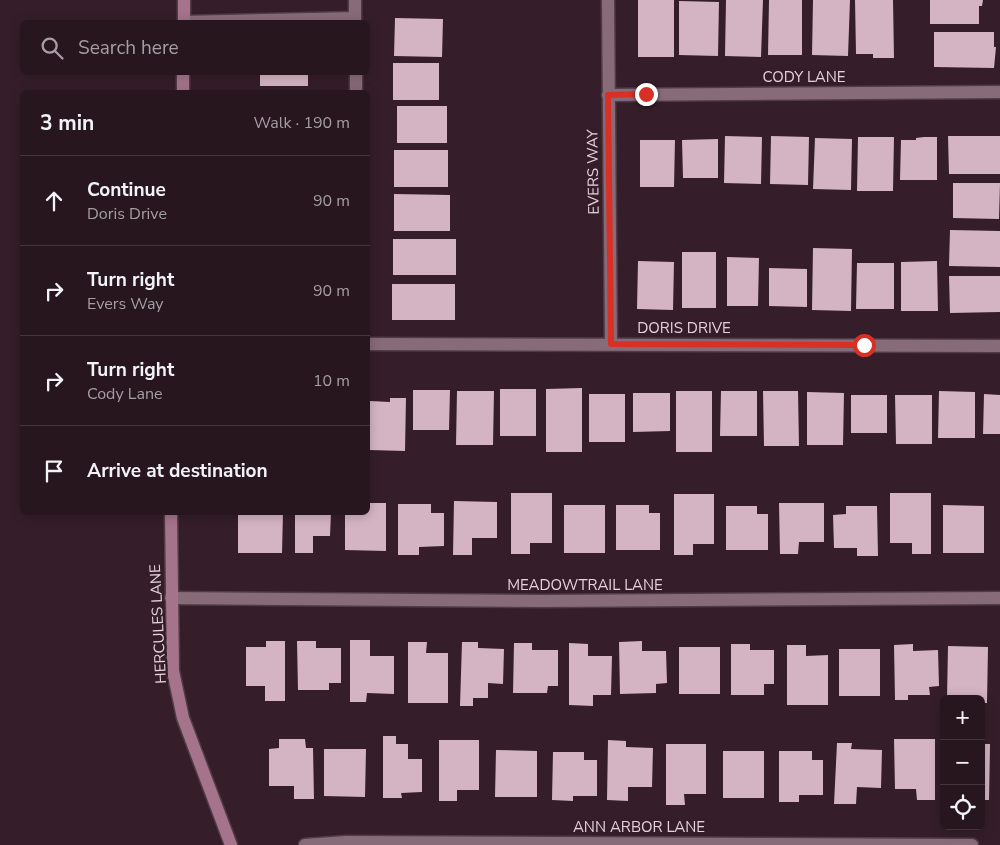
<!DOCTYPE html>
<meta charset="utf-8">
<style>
:root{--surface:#28161f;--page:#301f28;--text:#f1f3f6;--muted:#a59fa4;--line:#44353d}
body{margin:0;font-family:"Nunito Sans",sans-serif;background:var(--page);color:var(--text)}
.controls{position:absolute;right:15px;bottom:15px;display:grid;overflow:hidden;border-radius:8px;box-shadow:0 2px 12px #0003}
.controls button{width:45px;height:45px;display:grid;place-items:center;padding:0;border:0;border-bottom:1px solid var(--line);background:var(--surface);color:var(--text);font:25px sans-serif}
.stop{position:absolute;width:15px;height:15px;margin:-11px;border:4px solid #d93025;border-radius:50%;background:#fff}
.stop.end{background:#d93025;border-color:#fff;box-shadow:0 1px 5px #0008}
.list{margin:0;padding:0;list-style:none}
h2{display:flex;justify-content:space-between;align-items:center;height:65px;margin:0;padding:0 20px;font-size:21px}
h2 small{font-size:16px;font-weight:400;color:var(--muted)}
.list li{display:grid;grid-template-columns:32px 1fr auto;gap:15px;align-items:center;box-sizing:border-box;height:90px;padding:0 20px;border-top:1px solid var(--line)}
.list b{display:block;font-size:19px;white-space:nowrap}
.list p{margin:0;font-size:16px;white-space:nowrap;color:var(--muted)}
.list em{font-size:16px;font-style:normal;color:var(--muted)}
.icon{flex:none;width:28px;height:28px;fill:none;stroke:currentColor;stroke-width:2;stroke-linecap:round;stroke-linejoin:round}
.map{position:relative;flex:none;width:1000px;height:845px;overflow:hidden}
.search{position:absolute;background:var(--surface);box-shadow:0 2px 12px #0003;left:20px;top:20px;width:350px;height:55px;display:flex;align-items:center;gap:12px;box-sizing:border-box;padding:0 18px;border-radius:8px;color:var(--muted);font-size:19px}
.panel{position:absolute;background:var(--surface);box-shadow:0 2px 12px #0003;left:20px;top:90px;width:350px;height:425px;border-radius:8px}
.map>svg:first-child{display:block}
</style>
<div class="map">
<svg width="1000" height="845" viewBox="0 0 1000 845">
<rect width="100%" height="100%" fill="#351e29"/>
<!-- building -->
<path fill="#d4b4c2" d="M 638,0 L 674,0 L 674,57 L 638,57 Z
M 726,0 L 763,0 L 761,57 L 725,56 Z
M 769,0 L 802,0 L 802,55 L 768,55 Z
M 813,0 L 850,0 L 848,56 L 812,55 Z
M 855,0 L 893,0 L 894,58 L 873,58 L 873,54 L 856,54 Z
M 930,0 L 983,0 L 982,6 L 979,6 L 979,24 L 930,24 Z
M 679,1 L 719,2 L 718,56 L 679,55 Z
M 395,18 L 443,19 L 442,57 L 394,56 Z
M 934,32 L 994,32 L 994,47 L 996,47 L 994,68 L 934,67 Z
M 393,63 L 439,63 L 439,100 L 393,100 Z
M 260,72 L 308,72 L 308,86 L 260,86 Z
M 397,106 L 447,106 L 447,143 L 397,143 Z
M 725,136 L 762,137 L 761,184 L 724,183 Z
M 771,136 L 809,137 L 808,185 L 770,184 Z
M 948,136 L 1000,136 L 1000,174 L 949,174 Z
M 858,137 L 894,137 L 893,191 L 857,191 Z
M 924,137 L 937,137 L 937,180 L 900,180 L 901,140 L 916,140 L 916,138 Z
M 815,138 L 852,139 L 851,190 L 813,189 Z
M 718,139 L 718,178 L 683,178 L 682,140 Z
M 640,140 L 675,140 L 674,187 L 640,187 Z
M 394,150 L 448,150 L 448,187 L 394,187 Z
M 953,183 L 1000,183 L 999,219 L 953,218 Z
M 394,194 L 450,195 L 450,231 L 394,231 Z
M 950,230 L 1000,231 L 1000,267 L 949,266 Z
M 393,239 L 456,239 L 456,275 L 393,275 Z
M 813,248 L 852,249 L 851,311 L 812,310 Z
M 682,252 L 716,252 L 716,308 L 682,308 Z
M 727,257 L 759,258 L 758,306 L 727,306 Z
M 638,261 L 674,262 L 673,310 L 637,309 Z
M 937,261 L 938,311 L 901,311 L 901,262 Z
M 857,263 L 894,263 L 894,309 L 856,309 Z
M 769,268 L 807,269 L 807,307 L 769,306 Z
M 949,276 L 1000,276 L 1000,312 L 950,313 Z
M 392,284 L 455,284 L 455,320 L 392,320 Z
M 582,388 L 582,452 L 546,452 L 546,389 Z
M 500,389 L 536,389 L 536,436 L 500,436 Z
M 413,390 L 450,390 L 449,430 L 413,430 Z
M 457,391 L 494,391 L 493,445 L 456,445 Z
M 676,391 L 712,391 L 712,452 L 676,452 Z
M 721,391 L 757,391 L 757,436 L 720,436 Z
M 763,391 L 798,391 L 799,446 L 764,446 Z
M 939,391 L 975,392 L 975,438 L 938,438 Z
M 807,392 L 844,393 L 843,445 L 807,445 Z
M 633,393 L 670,393 L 670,431 L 633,432 Z
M 589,394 L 625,394 L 625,442 L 589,442 Z
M 984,394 L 1000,395 L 1000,434 L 983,434 Z
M 851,395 L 887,395 L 887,433 L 851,433 Z
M 895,395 L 932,395 L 932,444 L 896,444 Z
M 390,398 L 406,398 L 405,451 L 369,450 L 370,401 L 390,402 Z
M 511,493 L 552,493 L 552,543 L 530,543 L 530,554 L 511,554 Z
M 890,493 L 931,493 L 931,554 L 912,554 L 912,543 L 890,543 Z
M 674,494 L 714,494 L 714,544 L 693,544 L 693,555 L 674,555 Z
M 454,501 L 497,502 L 497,538 L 472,538 L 472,555 L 453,555 Z
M 368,503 L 386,503 L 386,551 L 345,550 L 345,512 L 368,512 Z
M 779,503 L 824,503 L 824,542 L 799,542 L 798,554 L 780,554 Z
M 398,504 L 431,504 L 431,513 L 444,513 L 444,546 L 419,547 L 419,555 L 398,555 Z
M 564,505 L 605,505 L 605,553 L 564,553 Z
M 616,505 L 649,505 L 649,513 L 660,513 L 660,550 L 616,550 Z
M 943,505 L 984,506 L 984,553 L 943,553 Z
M 726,506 L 757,506 L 757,514 L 768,514 L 768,550 L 726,550 Z
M 846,506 L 877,506 L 878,556 L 857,556 L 857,548 L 834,548 L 833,515 L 846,514 Z
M 238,512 L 283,512 L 282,553 L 238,553 Z
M 295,512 L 331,512 L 330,536 L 313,536 L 313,553 L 295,553 Z
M 350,640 L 370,640 L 370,656 L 394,656 L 394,694 L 367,693 L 366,702 L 350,702 Z
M 266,641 L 285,641 L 285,701 L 265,701 L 265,686 L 246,686 L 246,647 L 266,647 Z
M 297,641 L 316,641 L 316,648 L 341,648 L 341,683 L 329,683 L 329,690 L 298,690 Z
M 642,641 L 642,651 L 666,651 L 667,683 L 656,684 L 656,693 L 620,694 L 619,642 Z
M 408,642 L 427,642 L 426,653 L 448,653 L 448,703 L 408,703 Z
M 462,642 L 478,642 L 478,648 L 504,649 L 503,684 L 488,683 L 488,698 L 473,698 L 473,706 L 460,706 Z
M 514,643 L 532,643 L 532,650 L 558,650 L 558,686 L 548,686 L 547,693 L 513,693 Z
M 569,643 L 588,644 L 588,656 L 612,656 L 611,695 L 593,695 L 593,706 L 569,705 Z
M 731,644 L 750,644 L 750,650 L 774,650 L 774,684 L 764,684 L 764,695 L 731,695 Z
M 913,644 L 913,651 L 938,650 L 939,686 L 929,687 L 930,695 L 908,695 L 908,700 L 895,700 L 894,645 Z
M 787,645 L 806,645 L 806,656 L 828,655 L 828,705 L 787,705 Z
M 948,646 L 988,647 L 987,703 L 981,703 L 981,699 L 947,699 Z
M 679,647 L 720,647 L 720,694 L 679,694 Z
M 839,649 L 880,649 L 880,696 L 839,696 Z
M 383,736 L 396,736 L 396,744 L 408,744 L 408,759 L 422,759 L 422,792 L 401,793 L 402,798 L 383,798 Z
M 279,739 L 305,739 L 306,748 L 313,748 L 314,799 L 294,799 L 294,786 L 269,786 L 269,749 L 279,748 Z
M 894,739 L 935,739 L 935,800 L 917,800 L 916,789 L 895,789 Z
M 439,740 L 479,740 L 479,790 L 457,790 L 457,801 L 439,801 Z
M 608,740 L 626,741 L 626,747 L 653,748 L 652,787 L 628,787 L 628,801 L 607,800 Z
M 837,743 L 852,743 L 851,749 L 882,750 L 881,788 L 857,787 L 856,804 L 834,804 Z
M 666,744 L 706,744 L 706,794 L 684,794 L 685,805 L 666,805 Z
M 981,744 L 990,744 L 989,800 L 981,800 Z
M 324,749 L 366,749 L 365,797 L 324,796 Z
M 496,750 L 537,751 L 537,797 L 495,797 Z
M 723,751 L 764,751 L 764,798 L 723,798 Z
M 779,751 L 812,751 L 812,760 L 823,760 L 823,795 L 799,795 L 799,802 L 779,802 Z
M 553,752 L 584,752 L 584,760 L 597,760 L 597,796 L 573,796 L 573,801 L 552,800 Z"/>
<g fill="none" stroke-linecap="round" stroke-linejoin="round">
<!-- street casing -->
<g stroke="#503c46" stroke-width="15">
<path id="street" d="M 608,0 L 611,344
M 184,22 L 355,18
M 355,22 L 355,0
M 356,72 L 356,92
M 608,95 L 1000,92
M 368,344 L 1000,346
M 171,598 L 543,601 L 1000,598
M 305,845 L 346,842 L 972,845"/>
</g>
<!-- secondary casing -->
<g stroke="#503c46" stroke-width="15">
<path id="secondary" d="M 184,0 L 184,22
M 183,92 L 183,72
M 171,512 L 173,671 L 183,718 L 231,845"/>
</g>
<!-- street -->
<use href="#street" stroke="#886b78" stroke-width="12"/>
<!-- secondary -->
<use href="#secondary" stroke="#a5738b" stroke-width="12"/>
</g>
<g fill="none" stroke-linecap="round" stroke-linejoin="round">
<!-- route -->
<path stroke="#d93025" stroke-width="6" d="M 646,94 L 608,95 L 611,344 L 864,345"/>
</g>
<g text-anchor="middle" stroke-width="5" stroke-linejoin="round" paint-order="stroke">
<!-- street labels -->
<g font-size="15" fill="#e4d3da" stroke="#351e29">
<text x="804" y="82">CODY LANE</text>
<text transform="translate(593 172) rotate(-91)" y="5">EVERS WAY</text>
<text x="684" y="333">DORIS DRIVE</text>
<text x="585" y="590">MEADOWTRAIL LANE</text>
<text transform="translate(158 624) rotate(-93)" y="5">HERCULES LANE</text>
<text x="639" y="832">ANN ARBOR LANE</text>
</g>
</g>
</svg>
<div class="controls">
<button>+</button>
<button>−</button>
<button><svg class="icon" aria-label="locate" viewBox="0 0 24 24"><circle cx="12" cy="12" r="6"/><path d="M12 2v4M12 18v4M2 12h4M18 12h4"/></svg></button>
</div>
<div class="stop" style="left:864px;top:345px"></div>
<div class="stop end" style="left:646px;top:94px"></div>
<div class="search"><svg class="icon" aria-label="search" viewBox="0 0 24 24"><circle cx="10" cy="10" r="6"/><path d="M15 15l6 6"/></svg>Search here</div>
<section class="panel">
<h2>3 min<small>Walk · 190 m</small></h2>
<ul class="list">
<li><svg class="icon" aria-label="ahead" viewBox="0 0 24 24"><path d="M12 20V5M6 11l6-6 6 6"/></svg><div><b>Continue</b><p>Doris Drive</p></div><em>90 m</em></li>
<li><svg class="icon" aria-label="right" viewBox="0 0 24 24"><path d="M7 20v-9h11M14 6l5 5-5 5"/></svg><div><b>Turn right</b><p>Evers Way</p></div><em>90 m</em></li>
<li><svg class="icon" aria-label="right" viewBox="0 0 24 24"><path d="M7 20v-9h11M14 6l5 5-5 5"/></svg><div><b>Turn right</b><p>Cody Lane</p></div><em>10 m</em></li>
<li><svg class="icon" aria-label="arrive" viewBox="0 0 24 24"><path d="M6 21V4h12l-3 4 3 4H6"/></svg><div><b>Arrive at destination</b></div></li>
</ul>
</section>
</div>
